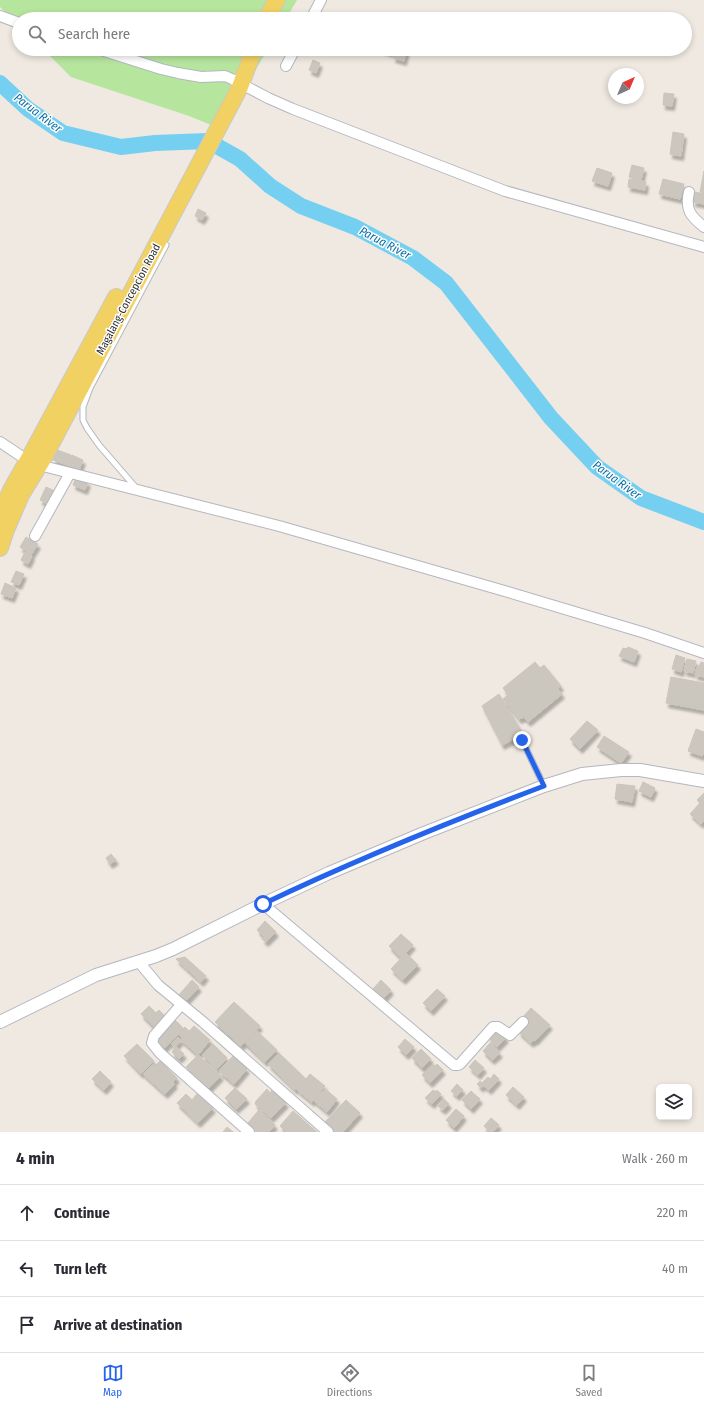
<!DOCTYPE html>
<meta charset="utf-8">
<style>
:root{--surface:#fff;--page:#f2f2f3;--text:#2b2b33;--muted:#7c7c81;--line:#e1e1e2;--accent:#2563eb}
body{margin:0;font-family:"Fira Sans Condensed",sans-serif;background:var(--page);color:var(--text)}
.controls{position:absolute;right:12px;bottom:12px;display:grid;overflow:hidden;border-radius:6px;box-shadow:0 2px 6px #0003}
.controls button{width:36px;height:36px;display:grid;place-items:center;padding:0;border:0;border-bottom:1px solid var(--line);background:var(--surface);color:var(--text);font:20px sans-serif}
.compass{position:absolute;left:608px;top:68px;width:36px;height:36px;border-radius:50%;background:var(--surface);box-shadow:0 2px 6px #0003;rotate:44deg}
.stop{position:absolute;width:12px;height:12px;margin:-9px;border:3px solid #2563eb;border-radius:50%;background:#fff}
.stop.end{background:#2563eb;border-color:#fff;box-shadow:0 1px 4px #0008}
.list{margin:0;padding:0;list-style:none}
h2{display:flex;justify-content:space-between;align-items:center;height:52px;margin:0;padding:0 16px;font-size:17px}
h2 small{font-size:13px;font-weight:400;color:var(--muted)}
.list li{display:grid;grid-template-columns:26px 1fr auto;gap:12px;align-items:center;box-sizing:border-box;height:56px;padding:0 16px;border-top:1px solid var(--line)}
.list b{display:block;font-size:15px;white-space:nowrap}
.list em{font-size:13px;font-style:normal;color:var(--muted)}
.icon{flex:none;width:22px;height:22px;fill:none;stroke:currentColor;stroke-width:2;stroke-linecap:round;stroke-linejoin:round}
.map{position:relative;flex:none;width:704px;height:1132px;overflow:hidden}
.search{position:absolute;background:var(--surface);box-shadow:0 2px 6px #0003;left:12px;right:12px;top:12px;height:44px;display:flex;align-items:center;gap:10px;box-sizing:border-box;padding:0 14px;border-radius:22px;color:var(--muted);font-size:15px}
.sheet{height:220px;background:var(--surface)}
nav{display:flex;justify-content:space-around;align-items:center;box-sizing:border-box;height:56px;border-top:1px solid var(--line);background:var(--surface);font-size:11px;color:var(--muted)}
nav a{display:grid;justify-items:center;gap:2px}
nav .on{color:var(--accent)}
.map>svg:first-child{display:block}
</style>
<div class="map">
<svg width="704" height="1132" viewBox="0 0 704 1132">
<defs>
<filter id="shadow"><feDropShadow dx="2.5" dy="4.5" stdDeviation="1" flood-color="#0004"/></filter>
</defs>
<rect width="100%" height="100%" fill="#efe9e1"/>
<!-- green -->
<path fill="#b6e59e" d="M 0,0 L 297,0 L 286,19 L 19,19 L 19,25 L 0,7 Z
M 43,49 L 268,49 L 221,129 L 189,116 L 71,77 Z"/>
<g fill="none" stroke-linecap="round" stroke-linejoin="round">
<!-- river -->
<path stroke="#75cff0" stroke-width="16" d="M 0,83 L 28,109 L 63,133 L 121,147 L 155,143 L 208,141 L 240,159 L 270,186 L 301,206 L 355,227 L 413,258 L 446,283 L 551,418 L 597,467 L 641,498 L 704,522"/>
</g>
<!-- building -->
<path fill="#cbc7bf" stroke="#cbc5ba" filter="url(#shadow)" d="M 407,16 L 418,17 L 418,19 L 407,19 Z
M 379,49 L 392,49 L 391,53 Z
M 396,49 L 407,49 L 404,61 L 393,58 Z
M 313,60 L 320,63 L 316,73 L 309,70 Z
M 664,93 L 674,94 L 672,106 L 663,105 Z
M 673,132 L 684,134 L 681,156 L 670,154 Z
M 632,165 L 644,168 L 641,180 L 629,177 Z
M 597,168 L 612,173 L 608,186 L 592,181 Z
M 704,171 L 704,193 L 700,192 Z
M 629,179 L 646,182 L 645,190 L 628,187 Z
M 663,179 L 684,184 L 680,199 L 659,194 Z
M 695,192 L 704,194 L 704,204 L 693,202 Z
M 198,209 L 206,213 L 202,220 L 195,216 Z
M 57,450 L 71,455 L 67,465 L 53,460 Z
M 72,455 L 83,460 L 79,470 L 68,466 Z
M 76,478 L 88,482 L 85,490 L 73,485 Z
M 46,487 L 55,491 L 48,504 L 40,500 Z
M 26,537 L 38,544 L 31,555 L 20,547 Z
M 25,552 L 32,556 L 28,564 L 21,560 Z
M 16,571 L 24,574 L 19,585 L 11,582 Z
M 5,583 L 16,588 L 12,598 L 1,594 Z
M 628,647 L 638,651 L 634,662 L 619,656 L 623,648 L 627,649 Z
M 676,655 L 685,658 L 681,672 L 672,669 Z
M 687,659 L 696,661 L 693,673 L 684,671 Z
M 535,662 L 540,668 L 544,665 L 561,686 L 558,689 L 562,694 L 528,722 L 524,717 L 519,719 L 503,699 L 508,695 L 503,688 Z
M 701,662 L 704,663 L 704,677 L 695,675 L 697,667 L 699,667 Z
M 671,677 L 704,683 L 704,710 L 666,703 Z
M 499,694 L 523,734 L 502,745 L 482,706 Z
M 587,721 L 598,730 L 580,749 L 570,739 Z
M 696,729 L 704,732 L 704,752 L 702,756 L 688,751 Z
M 604,736 L 629,752 L 621,763 L 597,747 Z
M 643,782 L 655,788 L 651,797 L 639,791 Z
M 617,784 L 635,786 L 632,802 L 615,799 Z
M 704,793 L 704,820 L 701,824 L 690,814 L 700,803 L 697,800 Z
M 111,854 L 116,860 L 110,864 L 106,858 Z
M 265,921 L 276,932 L 266,942 L 262,939 L 264,937 L 257,930 Z
M 401,934 L 413,945 L 401,958 L 389,946 Z
M 406,953 L 418,965 L 403,980 L 391,969 Z
M 185,957 L 206,976 L 201,982 L 176,959 Z
M 192,980 L 199,987 L 185,1002 L 178,996 Z
M 381,980 L 391,990 L 383,999 L 373,989 Z
M 437,989 L 445,996 L 431,1011 L 423,1003 Z
M 234,1002 L 260,1026 L 241,1046 L 215,1022 Z
M 149,1006 L 156,1013 L 159,1010 L 165,1016 L 154,1027 L 141,1014 Z
M 531,1008 L 550,1025 L 535,1041 L 534,1040 L 531,1043 L 519,1032 L 522,1018 Z
M 175,1020 L 184,1029 L 160,1052 L 153,1043 Z
M 194,1026 L 210,1040 L 198,1055 L 181,1040 Z
M 185,1027 L 189,1031 L 182,1038 L 178,1034 Z
M 496,1028 L 506,1038 L 497,1047 L 488,1037 Z
M 257,1031 L 277,1050 L 265,1062 L 245,1043 Z
M 178,1037 L 181,1040 L 175,1047 L 171,1044 Z
M 405,1039 L 414,1047 L 406,1055 L 398,1047 Z
M 490,1043 L 500,1053 L 492,1060 L 483,1051 Z
M 137,1044 L 154,1061 L 141,1074 L 124,1056 Z
M 213,1044 L 227,1058 L 217,1069 L 202,1055 Z
M 176,1047 L 184,1054 L 179,1059 L 172,1052 Z
M 421,1049 L 431,1059 L 422,1068 L 412,1058 Z
M 279,1053 L 306,1079 L 295,1090 L 268,1064 Z
M 198,1055 L 209,1065 L 197,1077 L 186,1067 Z
M 233,1056 L 247,1069 L 234,1084 L 219,1071 Z
M 475,1060 L 484,1068 L 478,1075 L 469,1067 Z
M 160,1061 L 177,1078 L 173,1082 L 175,1084 L 165,1094 L 143,1074 L 153,1064 L 155,1066 Z
M 433,1064 L 435,1066 L 437,1064 L 443,1070 L 430,1083 L 422,1075 Z
M 209,1065 L 221,1076 L 208,1089 L 196,1078 Z
M 100,1071 L 111,1082 L 104,1090 L 92,1079 Z
M 310,1074 L 325,1086 L 312,1102 L 297,1090 Z
M 494,1074 L 499,1079 L 489,1090 L 483,1085 L 481,1088 L 477,1084 L 480,1081 L 482,1083 L 488,1077 L 490,1079 Z
M 457,1084 L 463,1090 L 457,1096 L 451,1091 Z
M 513,1087 L 524,1097 L 517,1105 L 506,1095 Z
M 235,1088 L 247,1099 L 236,1109 L 225,1098 Z
M 267,1089 L 270,1093 L 272,1090 L 286,1103 L 271,1118 L 255,1104 L 256,1101 Z
M 325,1089 L 337,1099 L 327,1112 L 314,1101 Z
M 433,1090 L 436,1092 L 437,1090 L 441,1094 L 432,1104 L 425,1098 Z
M 471,1091 L 480,1099 L 471,1109 L 462,1100 Z
M 186,1094 L 192,1100 L 197,1094 L 213,1108 L 198,1123 L 177,1103 Z
M 444,1099 L 449,1104 L 443,1110 L 438,1106 Z
M 346,1100 L 360,1113 L 343,1132 L 334,1132 L 324,1123 Z
M 456,1109 L 464,1116 L 454,1128 L 446,1120 Z
M 259,1110 L 275,1125 L 269,1132 L 255,1132 L 247,1124 Z
M 293,1111 L 317,1132 L 286,1132 L 280,1126 Z
M 491,1118 L 499,1125 L 493,1132 L 490,1132 L 484,1126 Z
M 227,1127 L 233,1132 L 223,1132 Z"/>
<g fill="none" stroke-linecap="round" stroke-linejoin="round">
<!-- service casing -->
<g stroke="#b4b7c1" stroke-width="7">
<path id="service" d="M 137,489 L 99,445 L 87,428 L 83,420 L 83,407 L 90,388 L 166,245
M 522,740 L 544,786"/>
</g>
<!-- minor casing -->
<g stroke="#b4b7c1" stroke-width="12">
<path id="minor" d="M 0,16 L 19,23
M 311,19 L 321,0
M 98,49 L 161,69 L 178,73 L 201,77 L 225,76 L 232,79 L 268,98 L 293,109 L 505,191 L 704,247
M 286,66 L 295,49
M 689,192 C 685,209 690,216 704,227
M 0,442 L 21,456 L 39,465 L 279,526 L 508,592 L 645,633 L 704,653
M 35,536 L 70,473
M 263,904 L 454,1065 L 458,1065 L 460,1064 L 493,1027 L 498,1027 L 510,1035 L 523,1022
M 139,962 L 158,985 L 203,1022 L 328,1132
M 181,1005 L 154,1036 L 152,1043 L 160,1053 L 249,1132"/>
</g>
<!-- tertiary casing -->
<g stroke="#b4b7c1" stroke-width="14">
<path id="tertiary" d="M 0,1022 L 96,975 L 156,956 L 173,949 L 263,904 L 329,873 L 424,833 L 544,786 L 582,774 L 621,770 L 640,770 L 704,781"/>
</g>
<!-- primary casing -->
<g stroke="#c9c9c9" stroke-width="18">
<path id="primary" d="M 266,19 L 277,0
M 0,516 L 11,490 L 32,453 L 116,297
M 0,548 L 6,530 L 21,495 L 43,459 L 240,87 L 254,49"/>
</g>
<!-- service -->
<use href="#service" stroke="#fff" stroke-width="5"/>
<!-- minor -->
<use href="#minor" stroke="#fff" stroke-width="10"/>
<!-- tertiary -->
<use href="#tertiary" stroke="#fff" stroke-width="12"/>
<!-- primary -->
<use href="#primary" stroke="#f2d163" stroke-width="16"/>
</g>
<g fill="none" stroke-linecap="round" stroke-linejoin="round">
<!-- route -->
<path stroke="#2563eb" stroke-width="5" d="M 263,904 C 355,860 449,822 544,786 L 522,740"/>
</g>
<g text-anchor="middle" stroke-width="3" stroke-linejoin="round" paint-order="stroke">
<!-- street labels -->
<g font-size="11" fill="#2e2e2e" stroke="#fff">
<text transform="translate(128 299) rotate(-62)" y="4">Magalang-Concepcion Road</text>
</g>
<!-- water labels -->
<g font-size="12" font-style="italic" fill="#0d6fa3" stroke="#fff">
<text transform="translate(38 113) rotate(37)" y="4">Parua River</text>
<text transform="translate(385 243) rotate(28)" y="4">Parua River</text>
<text transform="translate(617 480) rotate(36)" y="4">Parua River</text>
</g>
</g>
</svg>
<div class="controls">
<button><svg class="icon" aria-label="layers" viewBox="0 0 24 24"><path d="M12 4l9 5-9 5-9-5zM3 14l9 5 9-5"/></svg></button>
</div>
<svg class="compass" viewBox="-18 -18 36 36"><path d="M0-13l5 13h-10z" fill="#e53935"/><path d="M0 13l5-13h-10z" fill="#7c7c81"/></svg>
<div class="stop" style="left:263px;top:904px"></div>
<div class="stop end" style="left:522px;top:740px"></div>
<div class="search"><svg class="icon" aria-label="search" viewBox="0 0 24 24"><circle cx="10" cy="10" r="6"/><path d="M15 15l6 6"/></svg>Search here</div>
</div>
<section class="sheet">
<h2>4 min<small>Walk · 260 m</small></h2>
<ul class="list">
<li><svg class="icon" aria-label="ahead" viewBox="0 0 24 24"><path d="M12 20V5M6 11l6-6 6 6"/></svg><div><b>Continue</b></div><em>220 m</em></li>
<li><svg class="icon" aria-label="left" viewBox="0 0 24 24"><path d="M17 20v-9H6M10 6l-5 5 5 5"/></svg><div><b>Turn left</b></div><em>40 m</em></li>
<li><svg class="icon" aria-label="arrive" viewBox="0 0 24 24"><path d="M6 21V4h12l-3 4 3 4H6"/></svg><div><b>Arrive at destination</b></div></li>
</ul>
</section>
<nav>
<a class="on"><svg class="icon" aria-label="map" viewBox="0 0 24 24"><path d="M3 6l6-2 6 2 6-2v14l-6 2-6-2-6 2zM9 4v14M15 6v14"/></svg>Map</a>
<a><svg class="icon" aria-label="directions" viewBox="0 0 24 24"><path d="M12 3l9 9-9 9-9-9zM9 14v-3h6M13 9l2 2-2 2"/></svg>Directions</a>
<a><svg class="icon" aria-label="saved" viewBox="0 0 24 24"><path d="M7 4h10v16l-5-4-5 4z"/></svg>Saved</a>
</nav>
